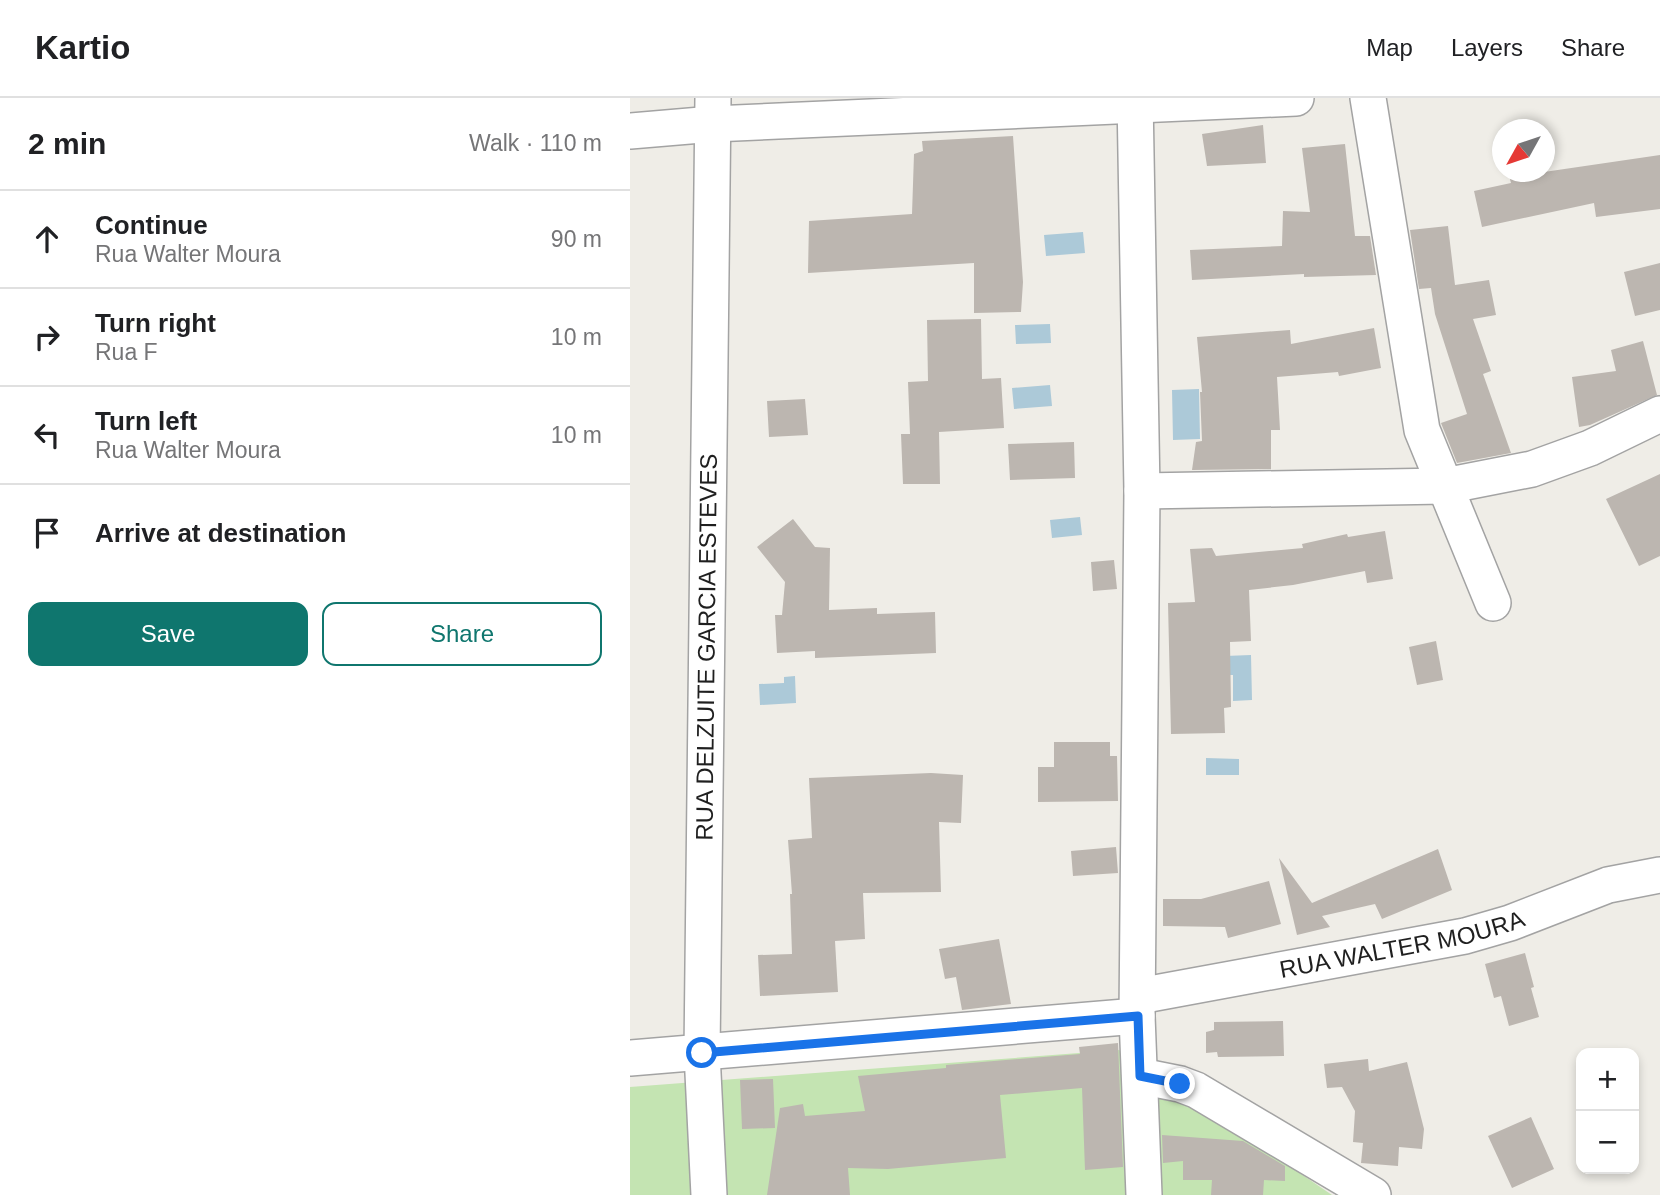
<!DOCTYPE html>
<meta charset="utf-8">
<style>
:root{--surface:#fff;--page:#f6f6f6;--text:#202124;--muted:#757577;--line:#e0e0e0;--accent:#0f766e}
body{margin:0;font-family:Helvetica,sans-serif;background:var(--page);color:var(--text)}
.controls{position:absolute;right:21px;bottom:21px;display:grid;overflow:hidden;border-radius:14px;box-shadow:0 4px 10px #0003}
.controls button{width:63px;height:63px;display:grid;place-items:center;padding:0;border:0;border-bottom:2px solid var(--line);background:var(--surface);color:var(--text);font:35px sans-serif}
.compass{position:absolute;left:862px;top:21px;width:63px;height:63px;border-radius:50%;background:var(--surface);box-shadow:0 4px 10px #0003;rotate:230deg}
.stop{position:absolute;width:21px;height:21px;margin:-16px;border:5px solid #1a73e8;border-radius:50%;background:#fff}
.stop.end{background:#1a73e8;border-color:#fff;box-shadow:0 2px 7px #0008}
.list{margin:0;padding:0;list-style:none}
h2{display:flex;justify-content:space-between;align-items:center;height:91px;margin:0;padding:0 28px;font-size:30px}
h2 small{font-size:23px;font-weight:400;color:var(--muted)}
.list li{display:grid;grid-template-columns:46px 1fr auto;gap:21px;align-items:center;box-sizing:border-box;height:98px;padding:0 28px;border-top:2px solid var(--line)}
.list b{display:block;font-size:26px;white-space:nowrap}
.list p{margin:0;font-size:23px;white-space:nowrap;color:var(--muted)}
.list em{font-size:23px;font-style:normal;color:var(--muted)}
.actions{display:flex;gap:14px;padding:21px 28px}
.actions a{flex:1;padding:16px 0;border:2px solid var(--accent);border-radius:14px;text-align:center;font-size:24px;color:var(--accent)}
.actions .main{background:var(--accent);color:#fff}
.icon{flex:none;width:38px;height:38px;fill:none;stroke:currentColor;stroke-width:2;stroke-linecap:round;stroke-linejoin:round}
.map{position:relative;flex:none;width:1030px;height:1097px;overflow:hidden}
header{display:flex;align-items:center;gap:42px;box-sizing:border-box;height:98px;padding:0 35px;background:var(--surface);border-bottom:2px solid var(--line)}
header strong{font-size:33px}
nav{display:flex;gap:38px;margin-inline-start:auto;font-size:24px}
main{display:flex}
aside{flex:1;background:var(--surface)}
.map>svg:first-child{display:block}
</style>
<header>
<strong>Kartio</strong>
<nav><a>Map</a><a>Layers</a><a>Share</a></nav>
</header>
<main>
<aside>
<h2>2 min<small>Walk · 110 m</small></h2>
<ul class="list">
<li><svg class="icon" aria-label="ahead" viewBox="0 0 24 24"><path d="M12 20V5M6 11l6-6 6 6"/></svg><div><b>Continue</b><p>Rua Walter Moura</p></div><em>90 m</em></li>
<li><svg class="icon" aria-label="right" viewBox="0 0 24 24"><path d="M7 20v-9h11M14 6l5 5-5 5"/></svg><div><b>Turn right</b><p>Rua F</p></div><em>10 m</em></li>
<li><svg class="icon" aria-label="left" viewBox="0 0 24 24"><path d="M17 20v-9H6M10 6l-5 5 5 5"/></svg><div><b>Turn left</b><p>Rua Walter Moura</p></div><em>10 m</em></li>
<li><svg class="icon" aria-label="arrive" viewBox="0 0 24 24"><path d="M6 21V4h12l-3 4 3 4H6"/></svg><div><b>Arrive at destination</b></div></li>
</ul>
<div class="actions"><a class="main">Save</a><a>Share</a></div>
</aside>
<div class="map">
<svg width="1030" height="1097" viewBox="0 0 1030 1097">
<rect width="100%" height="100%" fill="#efede7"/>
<!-- grass -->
<path fill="#c4e4b2" d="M 489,952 L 702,1097 L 0,1097 L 0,989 Z"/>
<!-- water -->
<path fill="#acc9d8" d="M 453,134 L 455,155 L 416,158 L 414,137 Z
M 420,226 L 421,245 L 386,246 L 385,227 Z
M 420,287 L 422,308 L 384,311 L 382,290 Z
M 569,291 L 570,341 L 543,342 L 542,292 Z
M 450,419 L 452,437 L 422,440 L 420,422 Z
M 621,557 L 622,602 L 603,603 L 603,577 L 595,577 L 595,558 Z
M 165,578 L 166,605 L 130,607 L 129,586 L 154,585 L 154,579 Z
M 576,660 L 609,661 L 609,677 L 576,677 Z"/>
<!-- building -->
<path fill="#bcb6b0" d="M 633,27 L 636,65 L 577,68 L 572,36 Z
M 383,38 L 393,184 L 391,214 L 344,215 L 344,165 L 178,175 L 179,123 L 282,116 L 284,56 L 293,53 L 292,43 Z
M 715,46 L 725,138 L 740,138 L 746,177 L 674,179 L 674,176 L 562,182 L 560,152 L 652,148 L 653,113 L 680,114 L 672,50 Z
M 1030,57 L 1030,111 L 966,119 L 964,105 L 852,129 L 844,93 L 881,85 L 878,74 L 914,74 Z
M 818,128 L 825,187 L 859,182 L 866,217 L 843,221 L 861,273 L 853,276 L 881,355 L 827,365 L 811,325 L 837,316 L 805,216 L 801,190 L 789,191 L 780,132 Z
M 1030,165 L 1030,212 L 1005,218 L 994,174 Z
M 351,221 L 352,281 L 371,280 L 374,330 L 309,334 L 310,386 L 273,386 L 271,336 L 280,336 L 278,284 L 298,283 L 297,222 Z
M 744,230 L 751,270 L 709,278 L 708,274 L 647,279 L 650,332 L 641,332 L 641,371 L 562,372 L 566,344 L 572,343 L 570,294 L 572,294 L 567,239 L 660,232 L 661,246 Z
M 1013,243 L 1027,297 L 960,327 L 949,329 L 942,279 L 986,273 L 981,252 Z
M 175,301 L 178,337 L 139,339 L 137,303 Z
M 444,344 L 445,380 L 380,382 L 378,346 Z
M 1030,376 L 1030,458 L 1009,468 L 976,401 Z
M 163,421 L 185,449 L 200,450 L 199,512 L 247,510 L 247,516 L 305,514 L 306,555 L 185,560 L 185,553 L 147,555 L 145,517 L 152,517 L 155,484 L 127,449 Z
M 755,433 L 763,481 L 737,485 L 735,473 L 663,487 L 619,492 L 621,543 L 600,544 L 601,609 L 594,610 L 595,635 L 541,636 L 538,505 L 565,504 L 560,451 L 582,450 L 586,458 L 673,450 L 672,446 L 717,436 L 718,439 Z
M 484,462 L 487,491 L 463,493 L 461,464 Z
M 806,543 L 813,582 L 787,587 L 779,549 Z
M 424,644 L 480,644 L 480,658 L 487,658 L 488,703 L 408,704 L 408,669 L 424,669 Z
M 301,675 L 333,677 L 331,725 L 309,724 L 311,794 L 233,795 L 235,841 L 205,843 L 208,894 L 130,898 L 128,857 L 162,856 L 160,796 L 162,796 L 158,742 L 182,740 L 179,680 Z
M 486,749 L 488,775 L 443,778 L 441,753 Z
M 808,751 L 822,792 L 752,821 L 745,806 L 692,818 L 700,829 L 667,837 L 649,760 L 682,805 Z
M 639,783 L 651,826 L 598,840 L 595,829 L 533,828 L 533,801 L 571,801 Z
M 369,841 L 381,906 L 332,912 L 326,879 L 315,881 L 309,851 Z
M 895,855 L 904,889 L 901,890 L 909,919 L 879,928 L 871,898 L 864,900 L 855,866 Z
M 653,923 L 654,958 L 588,959 L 587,954 L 576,955 L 576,934 L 584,932 L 584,924 Z
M 488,945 L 493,1069 L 455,1072 L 452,990 L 370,997 L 376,1060 L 258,1071 L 218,1070 L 220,1097 L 137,1097 L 150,1010 L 173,1006 L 175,1018 L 235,1013 L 228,978 L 316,970 L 316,967 L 450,956 L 449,949 Z
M 738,961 L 739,973 L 777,964 L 794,1031 L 792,1051 L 769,1049 L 768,1068 L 731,1065 L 733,1045 L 723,1044 L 725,1013 L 712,989 L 697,990 L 694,966 Z
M 143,981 L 145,1030 L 112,1031 L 110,982 Z
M 901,1019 L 924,1071 L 882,1090 L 858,1038 Z
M 532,1037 L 613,1043 L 655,1068 L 655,1083 L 634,1082 L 633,1097 L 581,1097 L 582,1082 L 553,1082 L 553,1063 L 533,1065 Z"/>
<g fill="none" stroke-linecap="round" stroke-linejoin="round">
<!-- minor casing -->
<g stroke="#a3a3a3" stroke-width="38">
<g id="minor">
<path d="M 505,0 L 512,393 L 507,918 L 514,1097"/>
<path d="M 738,0 L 792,332 L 863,505"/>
<path d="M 0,33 L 83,26 L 666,0"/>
<path d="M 512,393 L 815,388 L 902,371 L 960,350 L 1030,316"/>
<path id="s1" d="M 509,898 L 835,838 L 880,825 L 978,787 L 1030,777"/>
<path d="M 0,960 L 507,918"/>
<path d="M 510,978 L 550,986 L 566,992 L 743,1097"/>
<path id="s2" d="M 79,1097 L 72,955 L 83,0"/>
</g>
</g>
<!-- minor -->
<use href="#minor" stroke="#fff" stroke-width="35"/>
</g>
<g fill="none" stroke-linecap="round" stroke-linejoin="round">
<!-- route -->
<path stroke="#1a73e8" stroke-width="9" d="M 72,955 L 508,918 L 510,978 L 550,986"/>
</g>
<g text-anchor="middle" stroke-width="5" stroke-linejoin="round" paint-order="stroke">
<!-- street labels -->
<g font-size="24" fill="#1f1f1f" stroke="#fff">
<text dy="8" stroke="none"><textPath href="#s2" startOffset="548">RUA DELZUITE GARCIA ESTEVES</textPath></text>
<text dy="8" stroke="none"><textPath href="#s1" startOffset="268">RUA WALTER MOURA</textPath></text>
</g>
</g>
</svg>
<div class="controls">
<button>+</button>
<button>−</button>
</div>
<svg class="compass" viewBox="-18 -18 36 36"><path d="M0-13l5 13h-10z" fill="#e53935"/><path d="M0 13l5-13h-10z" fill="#757577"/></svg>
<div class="stop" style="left:72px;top:955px"></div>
<div class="stop end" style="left:550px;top:986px"></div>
</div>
</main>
